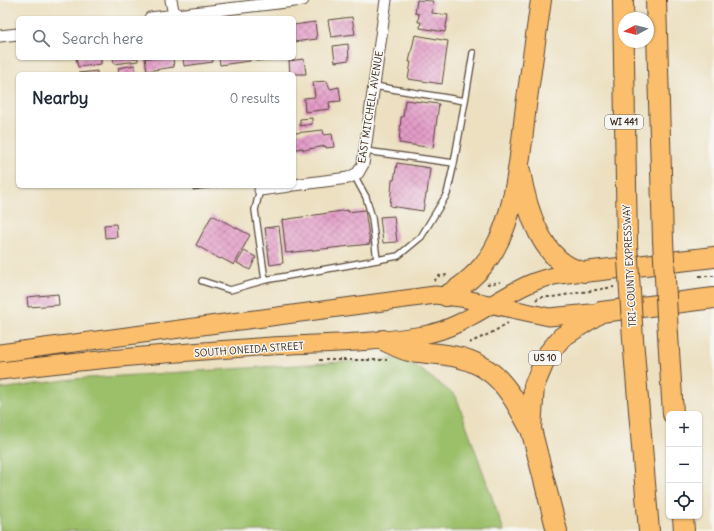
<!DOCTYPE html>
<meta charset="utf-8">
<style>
:root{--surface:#fff;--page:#f2f2f3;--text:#1f2937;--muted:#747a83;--line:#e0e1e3}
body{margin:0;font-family:Delius,sans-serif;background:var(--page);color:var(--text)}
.controls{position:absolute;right:12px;bottom:12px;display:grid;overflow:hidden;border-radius:6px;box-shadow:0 1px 3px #0004}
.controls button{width:36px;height:36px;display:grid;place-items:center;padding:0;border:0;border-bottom:1px solid var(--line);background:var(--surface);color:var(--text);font:20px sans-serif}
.compass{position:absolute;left:618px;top:12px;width:36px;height:36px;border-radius:50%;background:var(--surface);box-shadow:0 1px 3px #0004;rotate:263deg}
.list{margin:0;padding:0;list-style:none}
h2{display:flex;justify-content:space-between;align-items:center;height:52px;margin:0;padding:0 16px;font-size:17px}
h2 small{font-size:13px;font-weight:400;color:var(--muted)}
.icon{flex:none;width:22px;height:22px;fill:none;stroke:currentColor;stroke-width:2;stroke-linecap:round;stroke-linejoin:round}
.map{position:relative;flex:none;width:714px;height:531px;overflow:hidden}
.search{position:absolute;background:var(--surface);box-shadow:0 1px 3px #0004;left:16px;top:16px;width:280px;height:44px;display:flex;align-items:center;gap:10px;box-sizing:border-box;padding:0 14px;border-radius:6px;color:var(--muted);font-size:15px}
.panel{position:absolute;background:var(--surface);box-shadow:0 1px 3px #0004;left:16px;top:72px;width:280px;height:116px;border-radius:6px}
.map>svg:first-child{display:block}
</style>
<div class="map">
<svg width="714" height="531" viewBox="0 0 714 531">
<defs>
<pattern id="building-cross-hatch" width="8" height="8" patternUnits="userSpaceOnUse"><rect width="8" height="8" fill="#e39cc7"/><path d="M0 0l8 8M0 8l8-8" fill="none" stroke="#b97fa1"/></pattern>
</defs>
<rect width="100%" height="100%" fill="#f6f6f2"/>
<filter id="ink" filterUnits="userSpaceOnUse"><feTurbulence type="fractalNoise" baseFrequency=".025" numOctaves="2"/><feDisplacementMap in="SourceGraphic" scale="8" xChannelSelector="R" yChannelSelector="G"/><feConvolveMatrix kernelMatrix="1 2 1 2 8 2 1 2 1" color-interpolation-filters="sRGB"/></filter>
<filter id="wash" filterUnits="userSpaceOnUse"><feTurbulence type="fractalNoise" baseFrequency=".012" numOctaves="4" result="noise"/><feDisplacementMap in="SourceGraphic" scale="16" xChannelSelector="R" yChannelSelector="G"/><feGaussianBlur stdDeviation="0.9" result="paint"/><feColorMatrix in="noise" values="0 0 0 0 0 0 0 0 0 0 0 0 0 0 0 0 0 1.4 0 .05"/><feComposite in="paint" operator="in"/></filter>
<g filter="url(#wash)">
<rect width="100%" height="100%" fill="#ece0c1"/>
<!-- grass -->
<path fill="#9cc06a" stroke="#6c7544" d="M 405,358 L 456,396 L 504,531 L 0,531 L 0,389 L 73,379 Z"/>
<g id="blocks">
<!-- building -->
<path fill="url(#building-cross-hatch)" d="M 417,0 L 433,1 L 432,13 L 448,15 L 445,32 L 420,28 L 421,22 L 418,22 L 419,14 L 415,13 Z
M 352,17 L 355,34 L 331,37 L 328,20 Z
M 315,22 L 317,39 L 294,42 L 294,25 Z
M 415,35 L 448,41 L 442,84 L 408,79 L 411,62 L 409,62 Z
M 348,44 L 349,60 L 335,62 L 333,46 Z
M 76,58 L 101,58 L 101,64 L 78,67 Z
M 113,58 L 138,58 L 138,61 L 114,64 Z
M 145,58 L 173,58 L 174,67 L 147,71 Z
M 183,58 L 212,58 L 213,62 L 184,66 Z
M 219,58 L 249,58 L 250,61 L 220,65 Z
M 255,58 L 274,58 L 274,59 L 256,61 Z
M 304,59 L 306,74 L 290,74 L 289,61 Z
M 135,65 L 136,74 L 119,74 L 118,68 Z
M 97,71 L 97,74 L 78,74 L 78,73 Z
M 327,81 L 330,89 L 339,87 L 341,101 L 329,102 L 330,109 L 305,112 L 304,98 L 315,97 L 313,82 Z
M 405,100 L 439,104 L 433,148 L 399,143 L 401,117 L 403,117 Z
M 312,118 L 312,124 L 300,126 L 300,119 Z
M 323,130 L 324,135 L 332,134 L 334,147 L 326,148 L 326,146 L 303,150 L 303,148 L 296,149 L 296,151 L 294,152 L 295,133 Z
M 397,163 L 430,168 L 427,194 L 426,194 L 423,211 L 390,206 L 392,180 L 394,180 Z
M 193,186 L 218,186 L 218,187 L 193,190 Z
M 348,210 L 348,212 L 365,210 L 370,244 L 286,253 L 282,220 Z
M 212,215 L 250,235 L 234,265 L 221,258 L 220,259 L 196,245 Z
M 394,216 L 397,242 L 383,243 L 380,217 Z
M 116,224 L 117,237 L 105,238 L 104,225 Z
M 279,226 L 283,263 L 270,265 L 265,228 Z
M 244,251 L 256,257 L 250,270 L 237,263 Z
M 58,294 L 59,305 L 28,307 L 27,297 Z"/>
</g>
</g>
<g filter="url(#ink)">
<use href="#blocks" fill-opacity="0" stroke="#564536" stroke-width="1"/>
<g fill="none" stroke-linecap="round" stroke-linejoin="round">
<!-- lane casing -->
<g stroke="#564536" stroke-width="8">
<path id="lane" d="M 374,86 L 465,101 L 473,53
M 365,151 L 454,163 L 465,101
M 354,175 L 366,197 L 372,218 L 377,260 L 398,256 L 421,237 L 447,194 L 454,163
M 260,189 L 255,210 L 265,280 L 377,260
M 202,281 L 230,290 L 265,280"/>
</g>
<!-- street casing -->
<g stroke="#564536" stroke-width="13">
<path id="street" d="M 171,0 L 174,15
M 150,18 L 303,0
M 0,36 L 18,34
M 294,185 L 348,178 L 358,173 L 363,164 L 386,0
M 260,190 L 289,186"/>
</g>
<!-- primary casing -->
<g stroke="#564536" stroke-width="19">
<path id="primary" d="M 0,353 L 435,295 L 461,298 L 549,317 L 601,312
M 0,371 C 86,360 172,353 258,347 C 313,343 369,344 423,335 C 463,328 493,300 529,284 C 546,276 565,274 584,272"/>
</g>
<!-- highway casing -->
<g stroke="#564536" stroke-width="22">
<path id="highway" d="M 623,0 L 627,244
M 656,0 L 663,240
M 520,171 C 526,207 542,265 584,272 L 714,257
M 446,296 C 468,283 487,266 498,242 C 517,205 521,147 526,106 C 531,70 536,35 541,0
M 668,335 L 673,414
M 633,339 L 649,531
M 383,340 C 392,344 400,349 409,351 C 421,353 434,353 446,355 C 494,361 509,389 530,428
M 683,516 L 684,531
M 557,531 L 531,429 L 534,386 L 547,355 L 562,337 L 601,312 L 714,298"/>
</g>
<!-- path -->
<path stroke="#564536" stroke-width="2" stroke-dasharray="3 3" stroke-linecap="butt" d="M 699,276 L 714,276
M 434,281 L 439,276 L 448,275
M 487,284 L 500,282
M 536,300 L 539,297 L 552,297 L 614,287
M 469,343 L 491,333 L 508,323
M 319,360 L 387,360"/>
<!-- lane -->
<use href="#lane" stroke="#fff" stroke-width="5.5"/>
<!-- street -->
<use href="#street" stroke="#fff" stroke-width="11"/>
<!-- primary -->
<use href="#primary" stroke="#fabe6d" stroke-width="17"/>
<!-- highway -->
<use href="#highway" stroke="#fabe6d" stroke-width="20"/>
<!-- highway-bridge casing -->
<g stroke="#564536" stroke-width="22" stroke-linecap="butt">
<path id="highway-bridge" d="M 663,240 L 668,335
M 627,244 L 633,339"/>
</g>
<!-- highway-bridge -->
<use href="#highway-bridge" stroke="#fabe6d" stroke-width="20"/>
</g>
</g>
<g text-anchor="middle" stroke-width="3" stroke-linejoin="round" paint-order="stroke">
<!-- shield labels -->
<g fill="#f6f6f2" stroke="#73675e" stroke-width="1">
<rect x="605" y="115" width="38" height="14" rx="3"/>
<rect x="529" y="351" width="32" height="14" rx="3"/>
</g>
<g font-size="9" font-weight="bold" fill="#3b2a1e">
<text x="624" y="125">WI 441</text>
<text x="545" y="361">US 10</text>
</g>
<!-- street labels -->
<g font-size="10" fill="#3b2a1e" stroke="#f6f6f2">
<text transform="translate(370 107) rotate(-81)" y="4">EAST MITCHELL AVENUE</text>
<text transform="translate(629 266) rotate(-93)" y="4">TRI-COUNTY EXPRESSWAY</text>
<text transform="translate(249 349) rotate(-4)" y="4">SOUTH ONEIDA STREET</text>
</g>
</g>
</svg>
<div class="controls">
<button>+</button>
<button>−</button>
<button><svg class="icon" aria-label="locate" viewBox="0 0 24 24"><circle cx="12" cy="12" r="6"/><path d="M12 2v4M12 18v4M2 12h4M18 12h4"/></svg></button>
</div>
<svg class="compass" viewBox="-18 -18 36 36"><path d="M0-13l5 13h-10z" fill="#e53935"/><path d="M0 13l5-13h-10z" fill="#747a83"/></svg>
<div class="search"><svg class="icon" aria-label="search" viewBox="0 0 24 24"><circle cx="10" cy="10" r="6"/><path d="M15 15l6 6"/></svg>Search here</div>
<section class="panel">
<h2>Nearby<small>0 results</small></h2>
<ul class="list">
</ul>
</section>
</div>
